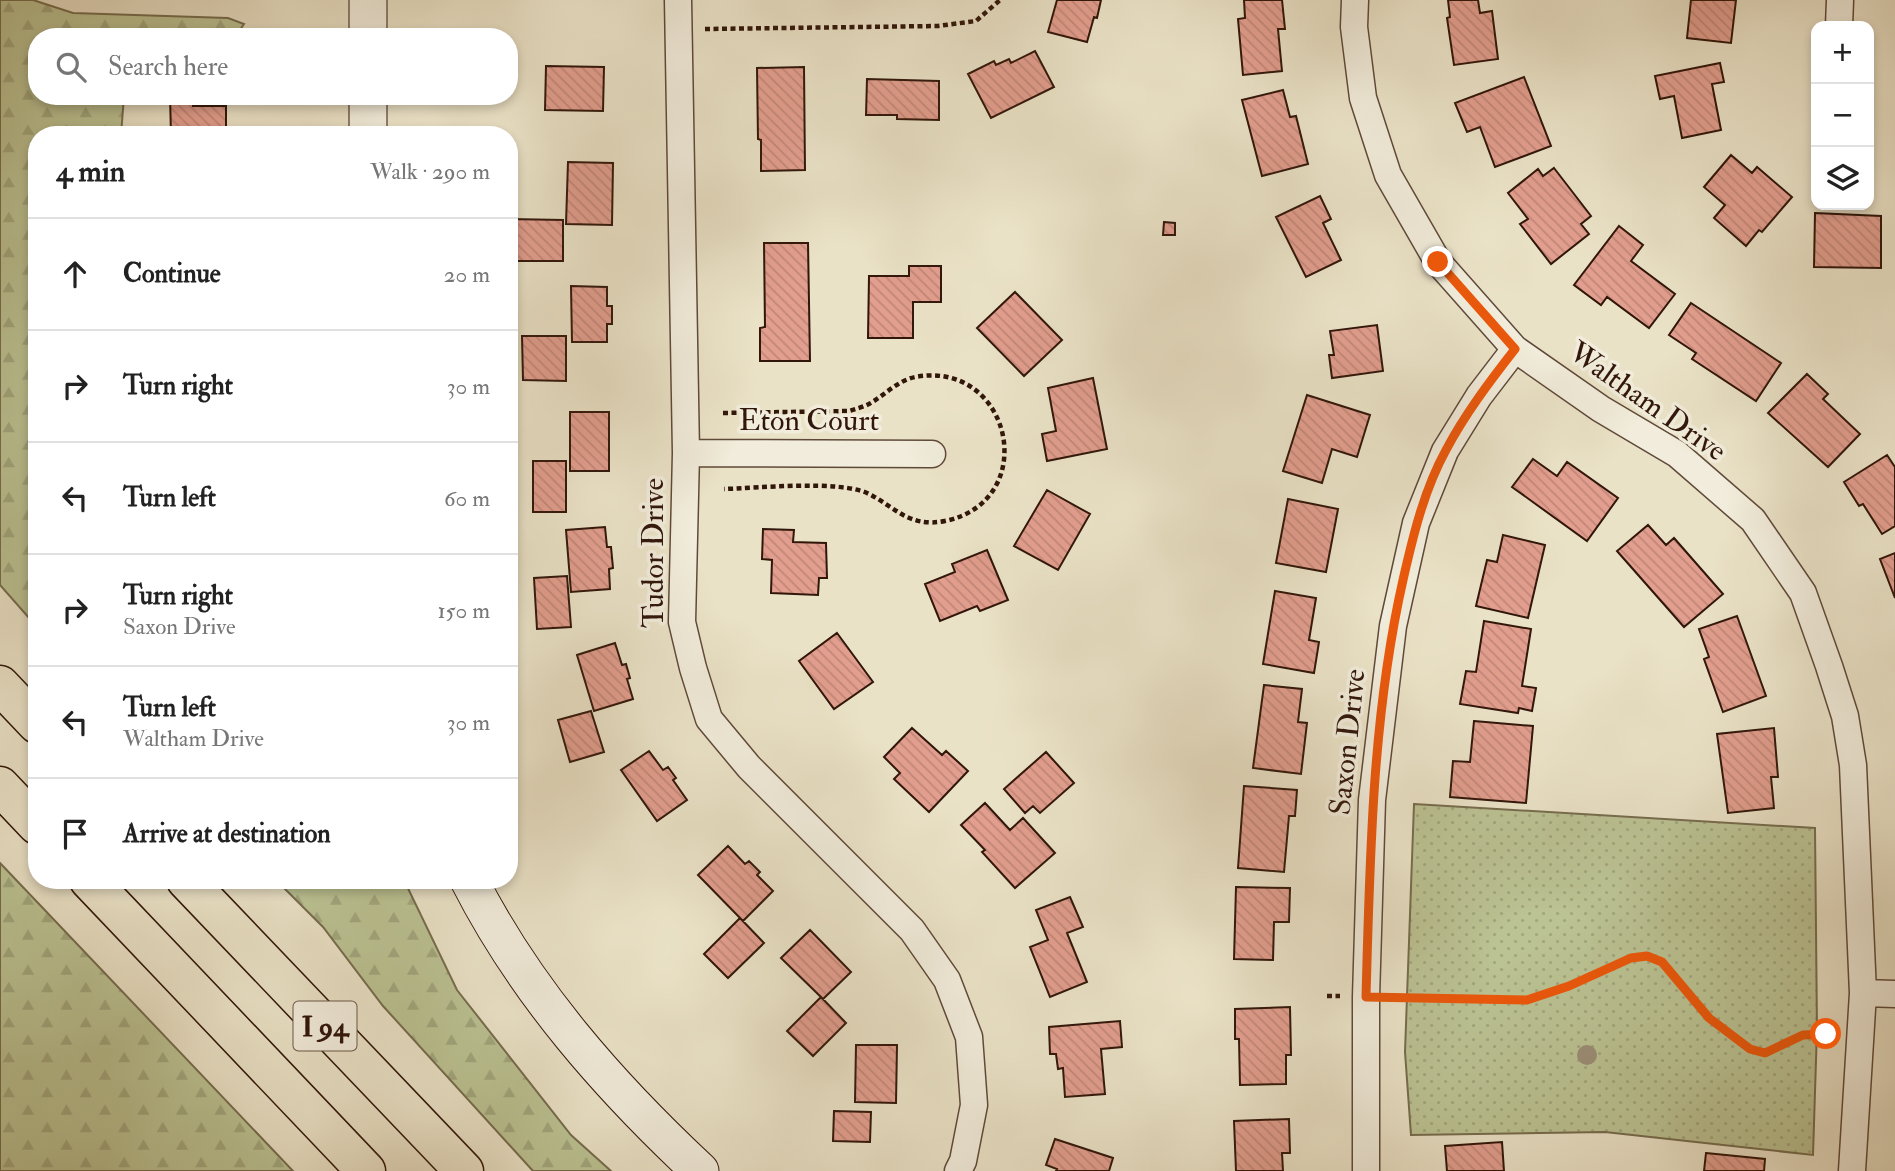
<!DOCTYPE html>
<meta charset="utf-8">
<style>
:root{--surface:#fff;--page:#f2f2f2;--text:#222;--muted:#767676;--line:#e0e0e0}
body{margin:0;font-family:"IM FELL Double Pica",serif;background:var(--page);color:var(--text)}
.controls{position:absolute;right:21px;top:21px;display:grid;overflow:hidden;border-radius:14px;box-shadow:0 4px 10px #0003}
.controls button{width:63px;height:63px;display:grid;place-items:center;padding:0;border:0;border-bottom:2px solid var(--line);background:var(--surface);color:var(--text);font:35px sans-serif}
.stop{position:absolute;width:21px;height:21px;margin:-16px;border:5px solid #ea580c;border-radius:50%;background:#fff}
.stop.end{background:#ea580c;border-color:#fff;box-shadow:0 2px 7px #0008}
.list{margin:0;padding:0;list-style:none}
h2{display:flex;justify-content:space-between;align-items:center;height:91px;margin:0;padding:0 28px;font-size:30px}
h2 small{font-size:23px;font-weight:400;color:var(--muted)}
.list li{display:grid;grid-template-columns:46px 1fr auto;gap:21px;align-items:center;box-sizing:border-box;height:112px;padding:0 28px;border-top:2px solid var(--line)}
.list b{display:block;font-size:26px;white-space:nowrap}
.list p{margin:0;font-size:23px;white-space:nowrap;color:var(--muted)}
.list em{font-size:23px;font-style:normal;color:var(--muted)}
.icon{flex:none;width:38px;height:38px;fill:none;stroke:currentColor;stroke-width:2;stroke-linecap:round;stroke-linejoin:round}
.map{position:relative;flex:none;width:1895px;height:1171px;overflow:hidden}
.search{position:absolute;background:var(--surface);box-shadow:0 4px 10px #0003;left:28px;top:28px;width:490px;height:77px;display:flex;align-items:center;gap:18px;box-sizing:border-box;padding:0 24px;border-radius:28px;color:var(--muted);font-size:26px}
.panel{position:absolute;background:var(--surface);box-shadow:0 4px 10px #0003;left:28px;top:126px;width:490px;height:763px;border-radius:28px}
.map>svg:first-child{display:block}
</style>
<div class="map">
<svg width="1895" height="1171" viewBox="0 0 1895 1171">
<defs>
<pattern id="forest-firs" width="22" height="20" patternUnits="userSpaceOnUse" patternTransform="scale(1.75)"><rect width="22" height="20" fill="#bbc293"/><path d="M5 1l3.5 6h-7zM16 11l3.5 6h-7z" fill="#a1a67d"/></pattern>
<pattern id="park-dots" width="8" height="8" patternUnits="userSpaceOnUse" patternTransform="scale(1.75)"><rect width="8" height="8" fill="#bbc293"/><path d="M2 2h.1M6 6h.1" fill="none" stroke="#a1a67d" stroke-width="1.8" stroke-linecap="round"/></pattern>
<pattern id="building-back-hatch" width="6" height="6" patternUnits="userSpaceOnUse" patternTransform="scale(1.75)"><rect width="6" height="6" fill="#e29e8e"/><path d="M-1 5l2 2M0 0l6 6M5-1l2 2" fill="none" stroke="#c28779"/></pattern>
</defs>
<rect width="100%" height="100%" fill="#eae2c7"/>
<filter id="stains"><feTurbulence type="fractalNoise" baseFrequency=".00286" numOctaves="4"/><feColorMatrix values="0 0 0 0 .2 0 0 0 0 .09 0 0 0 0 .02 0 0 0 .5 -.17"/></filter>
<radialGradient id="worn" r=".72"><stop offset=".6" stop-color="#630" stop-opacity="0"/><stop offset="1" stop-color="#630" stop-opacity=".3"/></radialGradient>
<!-- forest -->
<path fill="url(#forest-firs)" stroke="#766c4e" stroke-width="2" d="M 0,0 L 33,0 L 73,13 L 228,18 L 244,24 L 235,37 L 37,37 L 37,96 L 124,96 L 121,135 L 37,135 L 37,627 L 0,585 Z
M 0,863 L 293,1171 L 0,1171 Z
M 276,880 L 404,880 L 457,990 L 571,1135 L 611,1171 L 533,1171 L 383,1006 L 323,927 Z"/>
<!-- park -->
<path fill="url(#park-dots)" stroke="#766c4e" stroke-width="2" d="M 1414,804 L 1815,828 L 1817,1029 L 1813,1155 L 1605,1132 L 1411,1135 L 1405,1052 Z"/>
<!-- building -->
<path fill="url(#building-back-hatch)" stroke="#31160a" stroke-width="2" d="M 1057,0 L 1101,0 L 1097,18 L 1094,17 L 1087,42 L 1048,32 Z
M 1244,0 L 1282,0 L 1285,29 L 1278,29 L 1282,71 L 1243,75 L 1238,19 L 1245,18 Z
M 1448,0 L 1478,0 L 1480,13 L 1492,11 L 1498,59 L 1454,65 L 1447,18 L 1450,17 Z
M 1691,0 L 1736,0 L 1731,43 L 1687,38 Z
M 1035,51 L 1054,87 L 991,118 L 968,74 L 994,61 L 996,65 L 1009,59 L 1011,63 Z
M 1720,63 L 1724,82 L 1712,84 L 1721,130 L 1682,138 L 1674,96 L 1660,99 L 1655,76 Z
M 546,66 L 604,67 L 603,111 L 545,110 Z
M 804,67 L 805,170 L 761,171 L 761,140 L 758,139 L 757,68 Z
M 1524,77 L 1551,146 L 1495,167 L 1480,127 L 1467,132 L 1455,103 Z
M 867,79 L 939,81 L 939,120 L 897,119 L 897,115 L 866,115 Z
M 1283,90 L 1290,117 L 1296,116 L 1308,164 L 1262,176 L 1242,100 Z
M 170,96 L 193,96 L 193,106 L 226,106 L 226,135 L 171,135 Z
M 1731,155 L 1752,173 L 1757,167 L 1792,197 L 1762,232 L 1759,230 L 1746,246 L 1714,218 L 1725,205 L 1704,187 Z
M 568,162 L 613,163 L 612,225 L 566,224 Z
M 1554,168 L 1591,216 L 1581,224 L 1589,234 L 1551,264 L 1520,224 L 1528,219 L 1508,193 L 1538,169 L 1543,176 Z
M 1320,196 L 1331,219 L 1323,223 L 1341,260 L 1306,277 L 1276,217 Z
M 1815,213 L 1881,216 L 1881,268 L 1814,267 Z
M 509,219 L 563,220 L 563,261 L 509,261 Z
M 1164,222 L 1175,223 L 1175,235 L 1163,235 Z
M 1619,226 L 1643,245 L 1631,261 L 1675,294 L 1649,328 L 1607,297 L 1601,305 L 1574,285 Z
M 764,243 L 808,243 L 810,361 L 760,361 L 760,328 L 765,327 Z
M 909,266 L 941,266 L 941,302 L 913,302 L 913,338 L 868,338 L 869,276 L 909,276 Z
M 571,286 L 607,287 L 607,306 L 612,306 L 612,324 L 607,324 L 607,342 L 572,342 Z
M 1015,292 L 1062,340 L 1024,376 L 977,328 Z
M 1691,303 L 1781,363 L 1756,401 L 1692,359 L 1696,353 L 1669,335 Z
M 1377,325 L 1383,371 L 1332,378 L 1329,355 L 1334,355 L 1330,331 Z
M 522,336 L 566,336 L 566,381 L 523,380 Z
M 1807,374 L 1828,394 L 1823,399 L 1860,434 L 1828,467 L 1768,413 Z
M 1093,378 L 1107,449 L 1047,461 L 1042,434 L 1056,431 L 1048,388 Z
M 1307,395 L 1370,415 L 1357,457 L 1332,449 L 1322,483 L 1283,471 Z
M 570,412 L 609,412 L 609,471 L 570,471 Z
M 1887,455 L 1895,467 L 1895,526 L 1882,534 L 1863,504 L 1859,506 L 1844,482 Z
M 1533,459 L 1557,476 L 1567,462 L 1618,498 L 1587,541 L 1512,487 Z
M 533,461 L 566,461 L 566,512 L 533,512 Z
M 1047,490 L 1090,514 L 1058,570 L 1014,546 Z
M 1288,499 L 1338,509 L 1326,572 L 1276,563 Z
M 1648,525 L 1666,545 L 1674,538 L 1723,594 L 1684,627 L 1617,551 Z
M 605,527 L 607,547 L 611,547 L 613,568 L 609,569 L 610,589 L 571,592 L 566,530 Z
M 763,529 L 794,530 L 793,542 L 826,543 L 827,578 L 819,578 L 818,595 L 771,593 L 772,560 L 762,559 Z
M 1503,535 L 1545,545 L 1528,618 L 1476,606 L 1487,560 L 1497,562 Z
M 987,550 L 1008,600 L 980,611 L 977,606 L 940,621 L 925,584 L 955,572 L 952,564 Z
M 1895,553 L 1895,598 L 1880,559 Z
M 567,576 L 571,627 L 537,629 L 534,578 Z
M 1275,591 L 1316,598 L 1309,640 L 1319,642 L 1314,673 L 1263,664 Z
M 1737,616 L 1766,696 L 1723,712 L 1704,659 L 1709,657 L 1699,629 Z
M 1484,621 L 1531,629 L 1522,686 L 1536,688 L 1532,711 L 1519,708 L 1518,713 L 1460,704 L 1466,671 L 1476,672 Z
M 837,633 L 873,682 L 834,709 L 799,661 Z
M 615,643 L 622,665 L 626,664 L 630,678 L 627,679 L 633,699 L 594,711 L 577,655 Z
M 1264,685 L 1302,689 L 1298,722 L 1307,723 L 1301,774 L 1253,768 Z
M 591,711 L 604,752 L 570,762 L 558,720 Z
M 1474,721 L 1533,726 L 1526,803 L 1450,797 L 1453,761 L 1470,762 Z
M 912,728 L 942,755 L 946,751 L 968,771 L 929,812 L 894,779 L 900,773 L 884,757 Z
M 1774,728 L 1778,777 L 1771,777 L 1774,808 L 1728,813 L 1717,734 Z
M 649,751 L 663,770 L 668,767 L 676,778 L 673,780 L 687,800 L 657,821 L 621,770 Z
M 1046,752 L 1074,783 L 1040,813 L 1033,806 L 1025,813 L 1004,789 Z
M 1244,786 L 1297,790 L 1295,816 L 1289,816 L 1284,872 L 1238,868 Z
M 985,803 L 1010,830 L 1023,818 L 1055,853 L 1015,888 L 982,852 L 985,850 L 961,825 Z
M 728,846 L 745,864 L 749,861 L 760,872 L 757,875 L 773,891 L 743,921 L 698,875 Z
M 1236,887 L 1290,888 L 1289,922 L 1274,922 L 1273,960 L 1234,959 Z
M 1070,897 L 1083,927 L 1067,933 L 1087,982 L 1050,997 L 1030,947 L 1048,940 L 1036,910 Z
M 740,918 L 764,943 L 728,978 L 704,954 Z
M 810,930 L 851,972 L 823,999 L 781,958 Z
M 821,997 L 846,1023 L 813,1056 L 787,1031 Z
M 1290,1007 L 1291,1055 L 1286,1055 L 1286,1084 L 1240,1085 L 1239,1039 L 1235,1039 L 1235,1009 Z
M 1120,1021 L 1122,1047 L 1101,1049 L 1105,1094 L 1065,1097 L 1063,1068 L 1058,1069 L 1056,1054 L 1050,1054 L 1049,1027 Z
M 856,1045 L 897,1045 L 896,1103 L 855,1102 Z
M 834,1111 L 871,1112 L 870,1142 L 833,1141 Z
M 1289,1119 L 1290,1153 L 1282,1153 L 1283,1171 L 1236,1171 L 1234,1121 Z
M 1055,1139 L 1113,1158 L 1109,1171 L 1056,1171 L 1057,1169 L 1046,1165 Z
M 1502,1142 L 1504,1171 L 1447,1171 L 1445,1146 Z
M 1706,1153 L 1765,1159 L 1764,1171 L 1704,1171 Z"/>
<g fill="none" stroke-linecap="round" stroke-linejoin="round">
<!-- street casing -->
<g stroke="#5f4939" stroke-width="29">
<path id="street" d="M 678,0 L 686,453 L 682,622 L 693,668 L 709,719 L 749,767 L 912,930 L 947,980 L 969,1037 L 974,1105 L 963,1161 L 958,1171
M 1355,0 L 1354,27 L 1363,98 L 1388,175 L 1438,262 L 1515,349 L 1601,409 L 1677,454 L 1753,520 L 1803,593 L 1829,666 L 1845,716 L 1853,765 L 1863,993 L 1852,1171
M 1839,26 L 1840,0
M 686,453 L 932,454
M 1863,993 L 1895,994
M 1366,1171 L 1366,997 L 1372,800 L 1393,626 L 1416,523 L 1445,451 L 1479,396 L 1515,349"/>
</g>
<!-- secondary casing -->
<g stroke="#31160a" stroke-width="39">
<path id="secondary" d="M 368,0 L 368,37
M 368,135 L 368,96
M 469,880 C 526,992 609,1086 700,1171"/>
</g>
<!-- highway casing -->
<g stroke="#31160a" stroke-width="41">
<path id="highway" d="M 0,685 L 37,724
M 0,786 L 37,825
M 89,880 L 366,1171
M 186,880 L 464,1171"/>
</g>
<!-- path -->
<path stroke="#31160a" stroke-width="4.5" stroke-dasharray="5 3.5" stroke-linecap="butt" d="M 705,29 L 938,26 L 976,21 L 1000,0
M 723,413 L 849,411 C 856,409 863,407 869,404 C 885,395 897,381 915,377 C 1012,359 1042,501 945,521 C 908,528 896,507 867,493 C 838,480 758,488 724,489
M 1327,996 L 1340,996
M 1394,996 L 1527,1000 L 1569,986 L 1631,958 L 1647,956 L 1662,962 L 1709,1018 L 1750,1049 L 1765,1053 L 1803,1035 L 1832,1034"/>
<!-- street -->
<use href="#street" stroke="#f1ecdb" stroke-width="26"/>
<!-- secondary -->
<use href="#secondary" stroke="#f1ecdb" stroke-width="37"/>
<!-- highway -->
<use href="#highway" stroke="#eae2c7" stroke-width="38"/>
</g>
<!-- trees -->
<circle fill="#9b8e76" cx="1587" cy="1055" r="10"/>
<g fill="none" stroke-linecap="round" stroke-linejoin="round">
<!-- route -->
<path stroke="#ea580c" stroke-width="9" d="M 1438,262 L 1515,349 C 1490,381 1465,414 1446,450 C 1424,490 1413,536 1403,580 C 1372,717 1370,857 1366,997 L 1527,1000 L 1569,986 L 1631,958 L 1647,956 L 1662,962 L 1709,1018 L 1750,1049 L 1765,1053 L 1803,1035 L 1826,1034"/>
</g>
<g text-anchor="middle" stroke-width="7" stroke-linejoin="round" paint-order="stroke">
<!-- shield labels -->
<rect fill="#f1ecdb" stroke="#6b5649" stroke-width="2" x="293.5" y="1001.5" width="63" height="49" rx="5"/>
<g font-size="28" font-weight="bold" fill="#31160a">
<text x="325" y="1036">I 94</text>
</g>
<!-- street labels -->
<g font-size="30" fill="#31160a" stroke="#f1ecdb">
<text transform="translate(1648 401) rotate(35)" y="10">Waltham Drive</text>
<text x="809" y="430">Eton Court</text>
<text transform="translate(653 553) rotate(-90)" y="10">Tudor Drive</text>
<text transform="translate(1347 742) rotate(-84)" y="10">Saxon Drive</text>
</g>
</g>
<rect width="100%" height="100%" filter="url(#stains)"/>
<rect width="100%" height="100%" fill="url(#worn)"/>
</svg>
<div class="controls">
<button>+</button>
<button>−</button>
<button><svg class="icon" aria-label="layers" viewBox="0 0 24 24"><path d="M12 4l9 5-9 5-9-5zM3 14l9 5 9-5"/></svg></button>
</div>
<div class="stop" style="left:1826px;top:1034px"></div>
<div class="stop end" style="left:1438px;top:262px"></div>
<div class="search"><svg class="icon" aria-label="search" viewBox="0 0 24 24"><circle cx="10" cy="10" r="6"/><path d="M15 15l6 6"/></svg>Search here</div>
<section class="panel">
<h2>4 min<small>Walk · 290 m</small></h2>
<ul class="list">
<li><svg class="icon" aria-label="ahead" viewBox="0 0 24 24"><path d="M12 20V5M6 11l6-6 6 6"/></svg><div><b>Continue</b></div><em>20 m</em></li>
<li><svg class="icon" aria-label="right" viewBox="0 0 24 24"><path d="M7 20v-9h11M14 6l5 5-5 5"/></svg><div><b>Turn right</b></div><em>30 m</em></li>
<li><svg class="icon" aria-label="left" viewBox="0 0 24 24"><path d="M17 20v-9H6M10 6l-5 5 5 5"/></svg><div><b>Turn left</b></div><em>60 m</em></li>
<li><svg class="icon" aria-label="right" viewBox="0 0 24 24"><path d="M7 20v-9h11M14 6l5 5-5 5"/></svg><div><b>Turn right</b><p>Saxon Drive</p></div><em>150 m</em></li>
<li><svg class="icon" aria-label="left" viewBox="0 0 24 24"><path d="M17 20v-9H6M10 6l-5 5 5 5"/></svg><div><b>Turn left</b><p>Waltham Drive</p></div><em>30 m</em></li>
<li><svg class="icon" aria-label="arrive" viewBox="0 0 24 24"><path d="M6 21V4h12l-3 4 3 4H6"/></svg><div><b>Arrive at destination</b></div></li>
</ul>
</section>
</div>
